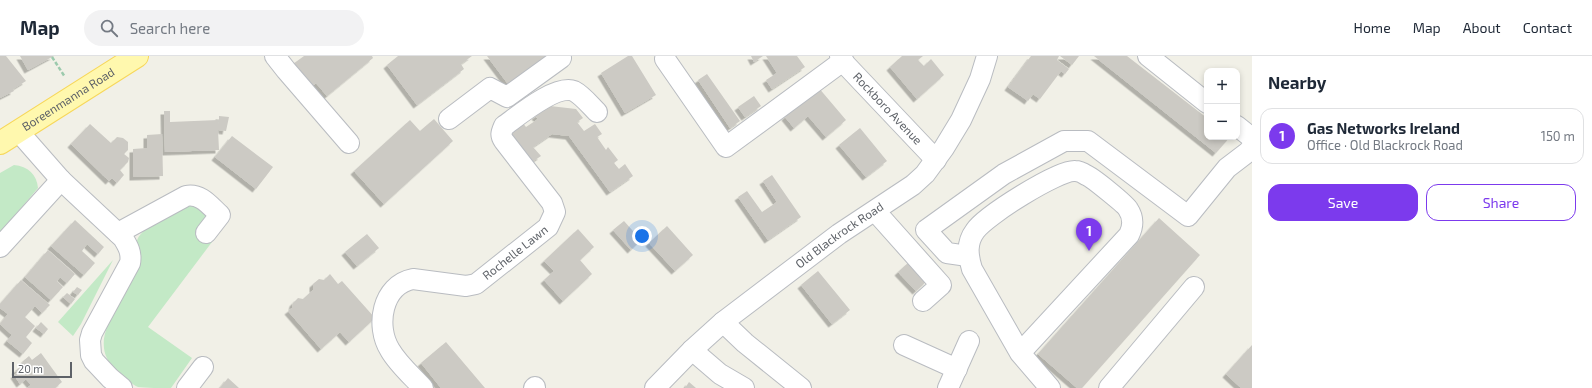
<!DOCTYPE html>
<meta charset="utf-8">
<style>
:root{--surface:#fff;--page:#f2f2f3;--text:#1f2937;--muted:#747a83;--line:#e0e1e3;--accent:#7c3aed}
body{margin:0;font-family:"Exo 2",sans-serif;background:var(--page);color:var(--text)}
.controls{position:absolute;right:12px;top:12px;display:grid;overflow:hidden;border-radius:8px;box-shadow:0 2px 6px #0003}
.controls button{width:36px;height:36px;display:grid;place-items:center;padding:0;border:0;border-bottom:1px solid var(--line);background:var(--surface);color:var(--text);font:20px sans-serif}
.scale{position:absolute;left:12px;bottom:10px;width:60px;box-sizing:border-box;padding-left:4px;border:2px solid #5e6268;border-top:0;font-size:11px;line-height:14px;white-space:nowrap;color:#5e6268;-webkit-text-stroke:3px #fff;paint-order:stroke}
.you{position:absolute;left:642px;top:180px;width:14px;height:14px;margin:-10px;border:3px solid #fff;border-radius:50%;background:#1a73e8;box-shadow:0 0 0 6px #1a73e833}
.badge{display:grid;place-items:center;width:26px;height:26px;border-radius:50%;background:var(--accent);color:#fff;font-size:13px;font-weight:700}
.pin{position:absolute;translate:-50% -33px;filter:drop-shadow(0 1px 2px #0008)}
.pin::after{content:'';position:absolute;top:21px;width:14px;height:12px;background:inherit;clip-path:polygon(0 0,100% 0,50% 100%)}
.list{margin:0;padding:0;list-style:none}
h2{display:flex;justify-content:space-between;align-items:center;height:52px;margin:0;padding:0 16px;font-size:17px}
h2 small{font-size:13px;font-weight:400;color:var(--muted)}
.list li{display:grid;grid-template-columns:26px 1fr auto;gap:12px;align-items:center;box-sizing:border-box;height:56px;margin:0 8px 8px;padding:0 8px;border:1px solid var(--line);border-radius:12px}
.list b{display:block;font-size:15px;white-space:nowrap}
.list p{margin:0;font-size:13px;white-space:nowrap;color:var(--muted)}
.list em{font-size:13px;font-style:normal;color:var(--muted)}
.actions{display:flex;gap:8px;padding:12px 16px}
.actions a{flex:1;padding:9px 0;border:1px solid var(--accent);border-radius:12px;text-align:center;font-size:14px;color:var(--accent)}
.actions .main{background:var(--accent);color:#fff}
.icon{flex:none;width:22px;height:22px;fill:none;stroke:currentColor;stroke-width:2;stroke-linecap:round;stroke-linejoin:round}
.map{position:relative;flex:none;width:1252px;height:332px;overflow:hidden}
header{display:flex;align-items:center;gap:24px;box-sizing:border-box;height:56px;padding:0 20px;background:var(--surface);border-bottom:1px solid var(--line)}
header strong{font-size:19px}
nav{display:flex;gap:22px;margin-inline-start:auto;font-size:14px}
.search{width:280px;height:36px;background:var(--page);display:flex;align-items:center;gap:10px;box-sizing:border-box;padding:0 14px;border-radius:22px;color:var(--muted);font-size:15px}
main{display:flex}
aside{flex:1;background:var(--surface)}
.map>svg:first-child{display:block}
</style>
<header>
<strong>Map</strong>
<div class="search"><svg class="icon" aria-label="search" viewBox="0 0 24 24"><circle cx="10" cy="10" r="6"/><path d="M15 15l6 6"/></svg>Search here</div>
<nav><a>Home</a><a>Map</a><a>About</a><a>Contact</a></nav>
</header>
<main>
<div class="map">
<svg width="1252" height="332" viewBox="0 0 1252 332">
<defs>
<filter id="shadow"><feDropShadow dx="-3.5" dy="3.5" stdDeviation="0" flood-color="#0004"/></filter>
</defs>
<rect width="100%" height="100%" fill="#f1f0e7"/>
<!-- green -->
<path fill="#c3e9c6" d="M 14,109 C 28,110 37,119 38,132 L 0,177 L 0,117 Z
M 190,149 C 200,149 204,154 207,162 L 200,177 L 212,186 L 148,271 L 192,302 L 171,332 C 163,332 144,332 138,331 C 131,328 124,321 118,316 C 82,285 124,248 136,216 C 138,212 141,206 141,201 C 142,192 132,189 140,179 C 149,168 177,156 190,149 Z
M 113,204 L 81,268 L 73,280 L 58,266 Z"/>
<!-- building -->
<path fill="#cccac4" filter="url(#shadow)" d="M 0,0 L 6,0 L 26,25 L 13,33 L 14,35 L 0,42 Z
M 20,0 L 54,0 L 28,14 Z
M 304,0 L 372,0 L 373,2 L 327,40 L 316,27 L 312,31 L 293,8 Z
M 398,0 L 472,0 L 461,8 L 464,13 L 417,49 L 387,9 Z
M 487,0 L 546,0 L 532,11 L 535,15 L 519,28 L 515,22 L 508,28 Z
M 628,0 L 632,0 L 656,39 L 625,57 L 601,17 Z
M 751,0 L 763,0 L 754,6 Z
M 766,0 L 797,0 L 805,11 L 772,33 L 766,24 L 777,17 Z
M 902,0 L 923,0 L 918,4 L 924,10 L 931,3 L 944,19 L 917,43 L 890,11 Z
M 1031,0 L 1059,0 L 1057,4 L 1069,13 L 1065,18 L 1061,15 L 1040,43 L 1033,38 L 1028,45 L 1008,31 Z
M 1060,0 L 1079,0 L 1072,9 Z
M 1094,0 L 1127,0 L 1207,62 L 1207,81 L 1230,81 L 1216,97 Z
M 707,18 L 740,65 L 730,72 L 698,24 Z
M 818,31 L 846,64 L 826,81 L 808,60 L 794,72 L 785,61 Z
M 754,40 L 761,50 L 745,61 L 738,51 Z
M 550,50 L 576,53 L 583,62 L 577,66 L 584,75 L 595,68 L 602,78 L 597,81 L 606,94 L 608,91 L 618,104 L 614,107 L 619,113 L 625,108 L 633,120 L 610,136 L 569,80 L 552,78 L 533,91 L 541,100 L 532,106 L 508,77 L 522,66 L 526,71 L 538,63 L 535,60 Z
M 164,55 L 170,55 L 170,66 L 218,64 L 219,69 L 219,60 L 229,61 L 226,75 L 218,74 L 219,94 L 165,96 Z
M 434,63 L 453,85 L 384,148 L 354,115 L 410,64 L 420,75 Z
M 90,68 L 111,87 L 117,81 L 123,82 L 128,86 L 128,94 L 124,98 L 129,102 L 128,106 L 120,114 L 124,119 L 117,127 L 112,122 L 109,125 L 71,88 Z
M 860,72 L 887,105 L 866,121 L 839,89 Z
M 162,78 L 163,120 L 133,121 L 133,93 L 147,92 L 147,79 Z
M 232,80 L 273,111 L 256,133 L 215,101 Z
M 772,119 L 801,161 L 768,184 L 738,141 L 747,135 L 762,156 L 777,146 L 763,125 Z
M 1159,162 L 1200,199 L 1082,332 L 1077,332 L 1038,298 Z
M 75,164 L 104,191 L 98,198 L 87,188 L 82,195 L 95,207 L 84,219 L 51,190 Z
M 624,165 L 641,184 L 631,194 L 613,174 Z
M 667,170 L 693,199 L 675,215 L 649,187 Z
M 578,173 L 594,191 L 580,204 L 592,218 L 563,245 L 544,224 L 554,215 L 544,205 Z
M 367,178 L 379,192 L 357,210 L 345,196 Z
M 48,194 L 75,218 L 67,227 L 60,221 L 57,225 L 63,231 L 51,244 L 25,221 Z
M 909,206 L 927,225 L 916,235 L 898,216 Z
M 818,215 L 850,254 L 832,268 L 801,229 Z
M 330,218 L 338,228 L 342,225 L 375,262 L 349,286 L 340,276 L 321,293 L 288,255 L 292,252 L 293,247 L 298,242 L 303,243 L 313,234 L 313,228 L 319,223 L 324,224 Z
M 21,224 L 50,249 L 42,257 L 35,250 L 25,261 L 35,270 L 26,281 L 32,287 L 23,298 L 7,285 L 12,279 L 0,268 L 8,258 L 0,252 L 0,248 Z
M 77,231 L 82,234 L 78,239 L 73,236 Z
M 67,237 L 75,243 L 71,248 L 63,241 Z
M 41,266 L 48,273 L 44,278 L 36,272 Z
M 446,286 L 485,332 L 441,332 L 421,307 Z
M 1252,289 L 1252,332 L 1241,332 L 1226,318 Z
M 41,297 L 62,326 L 55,332 L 27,332 L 31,329 L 26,323 L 20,328 L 14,319 L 17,317 L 15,315 L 24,308 L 22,306 L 29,300 L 32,304 Z
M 228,322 L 239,332 L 220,332 Z
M 689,326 L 696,332 L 685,332 Z"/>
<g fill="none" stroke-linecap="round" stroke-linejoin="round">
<!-- minor casing -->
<g stroke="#b9bcc1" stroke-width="22">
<g id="minor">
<path d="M 275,0 L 286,14 L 349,87"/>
<path id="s1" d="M 840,0 L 846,9 L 936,104"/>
<path d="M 1148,0 L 1207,47"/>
<path d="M 665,3 L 726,91 L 843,5"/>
<path d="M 449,63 L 490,32 L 507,41 L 561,2 L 560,0"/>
<path d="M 1237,70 L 1252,82"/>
<path d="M 18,75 L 61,124 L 123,182 C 128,190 132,197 130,207 L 92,277 L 90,284 L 91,299 L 94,305 L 110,322 L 122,332"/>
<path d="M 875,155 L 941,229 L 923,245"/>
<path d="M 118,177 L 186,140 C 201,137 210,150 220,159 L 206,177"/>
<path d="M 0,191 L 61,124"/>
<path d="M 968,200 L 947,197 L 926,174 L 1004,118 L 1064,85 L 1088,85 L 1188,160 L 1227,112 L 1248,96 L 1252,91"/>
<path d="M 723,266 L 745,287 L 801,332"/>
<path d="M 904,289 L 957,313"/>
<path d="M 692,294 L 720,318 L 744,332"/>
<path d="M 1020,297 L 1129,179 C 1133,171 1134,162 1128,153 C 1126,149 1092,121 1086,119 C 1083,117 1078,115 1075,115 C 1058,114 985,160 975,175 C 966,187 968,200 972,213 L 1020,297 L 1050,332"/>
<path d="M 187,332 L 203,311"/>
<path id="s2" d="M 423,332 C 412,320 398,308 390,294 C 375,270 382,229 413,223 L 466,230 L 476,228 L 548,171 L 555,156 L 552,147 L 504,85 C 500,79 501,77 504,70 C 518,60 556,28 574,35 C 582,39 590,49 597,56"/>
<path d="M 534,332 L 535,331"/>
<path id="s3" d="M 655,332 L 692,294 L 723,266 L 839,178 L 913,129 L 925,118 L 944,92 L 961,64 L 980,23 L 987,0"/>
<path d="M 948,332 L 969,285"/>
<path d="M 1109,332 L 1194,231"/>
</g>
</g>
<!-- major casing -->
<g stroke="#f7d75a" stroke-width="24">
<g id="major">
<path id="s4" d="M 0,87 L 137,0"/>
</g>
</g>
<!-- path -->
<path stroke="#9ccaad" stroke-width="2.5" stroke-dasharray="4 2" stroke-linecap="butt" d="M 52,1 L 65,21"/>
<!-- minor -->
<use href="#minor" stroke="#fff" stroke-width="20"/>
<!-- major -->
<use href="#major" stroke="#fff8ae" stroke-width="22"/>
</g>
<g text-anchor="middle" stroke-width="3" stroke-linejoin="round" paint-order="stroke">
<!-- street labels -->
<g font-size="12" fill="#5e6268" stroke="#fff">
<text dy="4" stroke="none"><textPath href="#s4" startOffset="81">Boreenmanna Road</textPath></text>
<text dy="4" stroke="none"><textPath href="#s1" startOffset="71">Rockboro Avenue</textPath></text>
<text dy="4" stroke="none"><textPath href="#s3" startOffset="240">Old Blackrock Road</textPath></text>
<text dy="4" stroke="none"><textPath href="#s2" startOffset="251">Rochelle Lawn</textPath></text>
</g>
</g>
</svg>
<div class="controls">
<button>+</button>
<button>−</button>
</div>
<div class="scale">20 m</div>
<div class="you"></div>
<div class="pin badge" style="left:1089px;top:195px">1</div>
</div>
<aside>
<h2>Nearby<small></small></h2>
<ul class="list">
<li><span class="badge">1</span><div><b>Gas Networks Ireland</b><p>Office · Old Blackrock Road</p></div><em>150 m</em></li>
</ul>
<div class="actions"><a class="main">Save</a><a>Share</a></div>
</aside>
</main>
